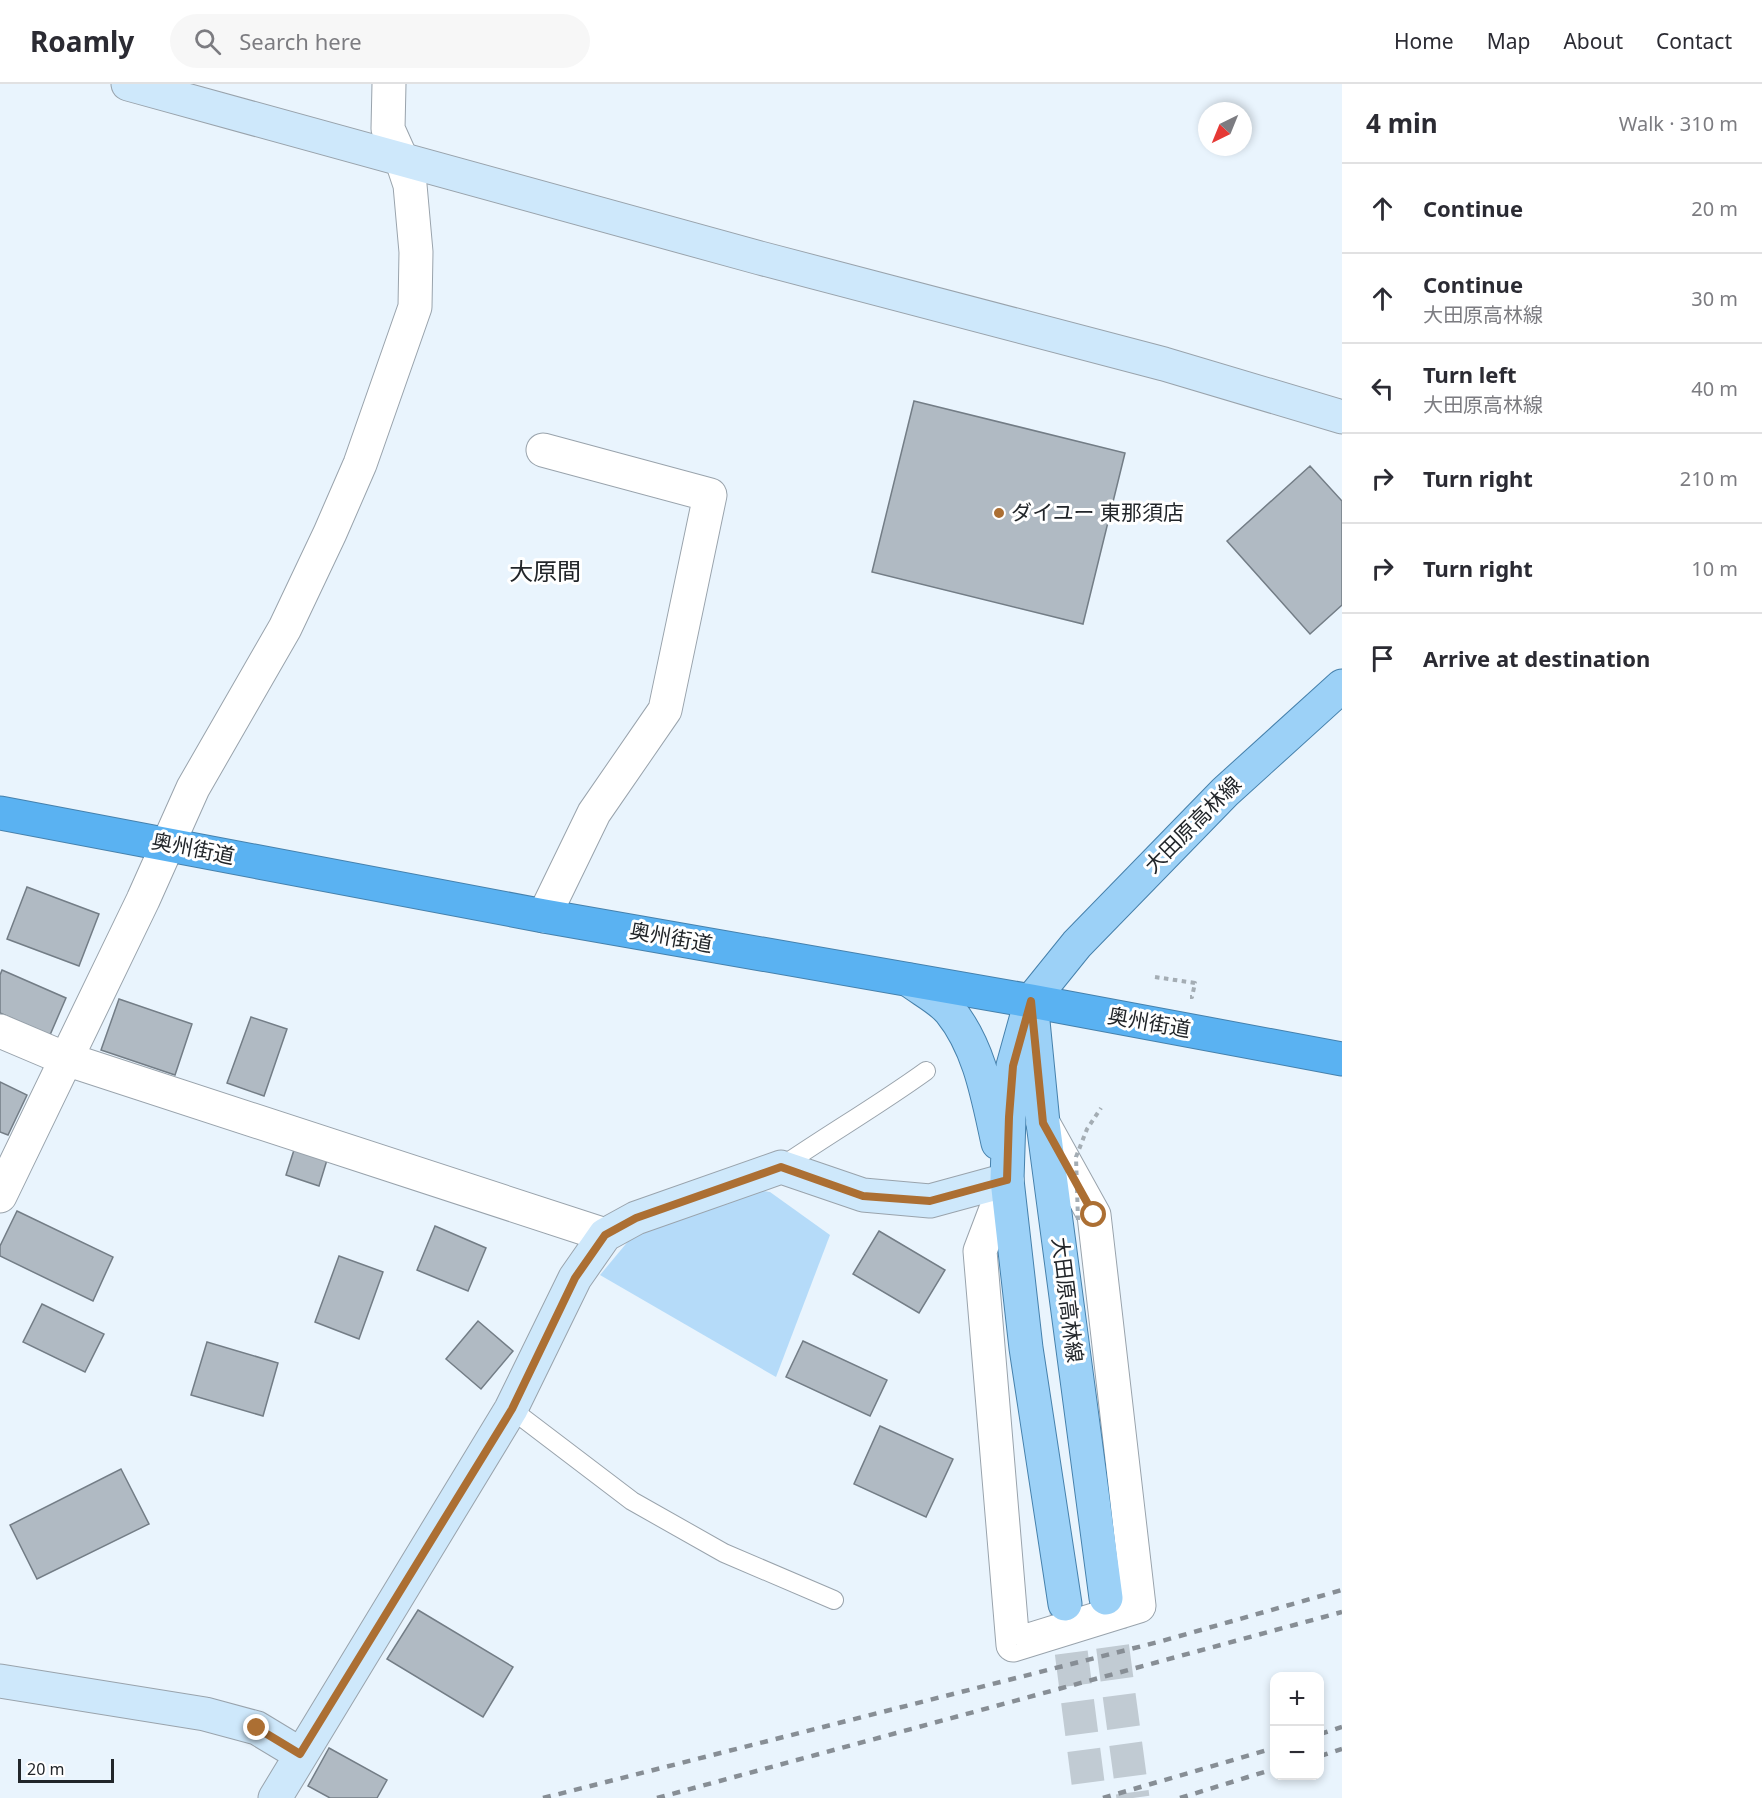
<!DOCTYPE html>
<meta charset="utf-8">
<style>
:root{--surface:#fff;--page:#f7f7f7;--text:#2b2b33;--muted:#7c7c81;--line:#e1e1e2}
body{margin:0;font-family:"Noto Sans","Noto Sans JP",sans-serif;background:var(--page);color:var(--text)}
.controls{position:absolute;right:18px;bottom:18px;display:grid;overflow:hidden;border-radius:12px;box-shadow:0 3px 9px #0003}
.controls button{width:54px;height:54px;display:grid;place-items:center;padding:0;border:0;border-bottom:2px solid var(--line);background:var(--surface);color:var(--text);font:30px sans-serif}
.compass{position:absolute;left:1198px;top:18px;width:54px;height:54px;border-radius:50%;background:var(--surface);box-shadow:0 3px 9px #0003;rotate:223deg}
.scale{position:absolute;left:18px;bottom:15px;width:96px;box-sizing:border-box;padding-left:6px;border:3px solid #22262a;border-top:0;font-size:16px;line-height:21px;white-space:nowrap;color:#22262a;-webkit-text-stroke:4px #fff;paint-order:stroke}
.stop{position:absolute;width:18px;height:18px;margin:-14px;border:4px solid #ac6f33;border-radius:50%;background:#fff}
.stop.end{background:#ac6f33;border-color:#fff;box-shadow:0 2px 6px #0008}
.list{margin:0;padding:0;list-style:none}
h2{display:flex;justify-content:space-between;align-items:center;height:78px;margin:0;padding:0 24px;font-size:26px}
h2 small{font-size:20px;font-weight:400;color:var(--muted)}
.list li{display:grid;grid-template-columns:39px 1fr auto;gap:18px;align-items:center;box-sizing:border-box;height:90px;padding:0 24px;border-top:2px solid var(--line)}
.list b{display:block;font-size:22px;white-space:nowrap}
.list p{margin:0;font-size:20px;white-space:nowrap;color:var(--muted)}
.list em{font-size:20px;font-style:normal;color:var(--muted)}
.icon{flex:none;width:33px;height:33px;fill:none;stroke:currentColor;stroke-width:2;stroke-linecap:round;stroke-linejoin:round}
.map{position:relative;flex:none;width:1342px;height:1714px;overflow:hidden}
header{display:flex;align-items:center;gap:36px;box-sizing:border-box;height:84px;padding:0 30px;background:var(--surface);border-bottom:2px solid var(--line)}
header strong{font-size:28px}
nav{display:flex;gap:33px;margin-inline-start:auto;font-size:21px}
.search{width:420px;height:54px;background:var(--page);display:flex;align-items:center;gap:15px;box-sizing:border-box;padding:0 21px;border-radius:33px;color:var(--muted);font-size:22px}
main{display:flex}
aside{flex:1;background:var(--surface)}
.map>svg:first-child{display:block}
</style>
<header>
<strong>Roamly</strong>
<div class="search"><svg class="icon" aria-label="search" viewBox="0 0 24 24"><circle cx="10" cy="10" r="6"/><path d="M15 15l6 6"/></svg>Search here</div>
<nav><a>Home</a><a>Map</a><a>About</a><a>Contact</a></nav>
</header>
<main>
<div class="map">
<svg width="1342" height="1714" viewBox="0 0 1342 1714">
<rect width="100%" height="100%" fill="#e9f4fd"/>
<!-- green -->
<path fill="#b5dbf9" d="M 752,1105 L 770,1108 L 830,1151 L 776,1293 L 600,1191 L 635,1149 Z"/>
<!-- building -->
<path fill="#b0bac3" stroke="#737d86" stroke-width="1.5" d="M 914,317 L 1125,369 L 1083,540 L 872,488 Z
M 1310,382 L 1342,417 L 1342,521 L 1310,550 L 1227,457 Z
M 27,803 L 99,830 L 79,882 L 7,855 Z
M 2,886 L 66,914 L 50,951 L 0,929 L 0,891 Z
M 119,915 L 192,940 L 175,991 L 101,966 Z
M 251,933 L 287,945 L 264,1012 L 227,999 Z
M 0,998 L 27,1011 L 8,1051 L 0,1048 Z
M 294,1066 L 327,1076 L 319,1102 L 286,1091 Z
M 17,1127 L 113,1173 L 93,1217 L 0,1172 L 0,1162 Z
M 435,1142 L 486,1164 L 468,1207 L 417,1186 Z
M 879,1147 L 945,1186 L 919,1229 L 853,1190 Z
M 339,1172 L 383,1188 L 359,1255 L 315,1238 Z
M 42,1220 L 104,1250 L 85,1288 L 23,1258 Z
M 478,1237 L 513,1267 L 481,1305 L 446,1275 Z
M 803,1257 L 887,1296 L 870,1332 L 786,1293 Z
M 207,1258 L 278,1279 L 263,1332 L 191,1311 Z
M 880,1342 L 953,1375 L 926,1433 L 854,1400 Z
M 121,1385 L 149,1440 L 37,1495 L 10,1441 Z
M 418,1526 L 513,1583 L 483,1633 L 387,1575 Z
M 329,1664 L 387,1696 L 377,1714 L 330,1714 L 308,1702 Z"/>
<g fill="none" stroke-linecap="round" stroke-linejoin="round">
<!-- primary-tunnel -->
<path stroke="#c1cbd3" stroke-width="33" stroke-dasharray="33 16" stroke-linecap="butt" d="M 1106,1514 L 1133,1714
M 1065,1520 L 1090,1714"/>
<!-- lane casing -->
<g stroke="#99a3ac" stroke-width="20">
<path id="lane" d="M 781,1083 C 829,1050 879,1021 926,987
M 511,1325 L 632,1417 L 724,1469 L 834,1516"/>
</g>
<!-- street casing -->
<g stroke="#99a3ac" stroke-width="35">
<path id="street" d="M 543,366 L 710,411 L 665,626 L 594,729 L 544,832
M 0,947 L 66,975 L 605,1151
M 1007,1096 L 980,1167 L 1013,1561 L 1139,1522 L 1094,1131 L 1043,1039
M 0,1112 L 143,816 L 193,704 L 285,544 L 330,449 L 360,380 L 415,223 L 416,168 L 410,101 L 401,74 L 388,45 L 389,0"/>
</g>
<!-- secondary casing -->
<g stroke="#99a3ac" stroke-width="35">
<path id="secondary" d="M 128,0 L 760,174 L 1164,280 L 1342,333
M 0,1597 L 205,1630 L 257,1644 L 300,1670
M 275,1714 L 511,1325 L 575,1194 L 605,1151 L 636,1134 L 781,1083 L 863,1111 L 930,1117 L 1007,1096"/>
</g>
<!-- primary casing -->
<g stroke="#4681ac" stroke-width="35">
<path id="primary" d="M 909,896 C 922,906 940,915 950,927 C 980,964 988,1014 998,1059
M 1033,937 L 1043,1039 L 1106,1514
M 1065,1520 L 1026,1264 L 1007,1096 L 1009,1033 L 1013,982 L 1031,917 L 1077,860 L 1225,708 L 1342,602"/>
</g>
<!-- highway casing -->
<g stroke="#4681ac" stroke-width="35">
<path id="highway" d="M 0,729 L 544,832 L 1031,917 L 1342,975"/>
</g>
<!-- path -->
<path stroke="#a4adb4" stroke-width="4" stroke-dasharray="4.5 4.5" stroke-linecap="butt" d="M 1155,893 L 1195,899 L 1192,913 L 1190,913"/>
<!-- lane -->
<use href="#lane" stroke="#fff" stroke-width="18"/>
<!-- street -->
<use href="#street" stroke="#fff" stroke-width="33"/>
<!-- secondary -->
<use href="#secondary" stroke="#cee8fb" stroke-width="33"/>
<!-- primary -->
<use href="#primary" stroke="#9cd1f7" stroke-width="33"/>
<!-- highway -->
<use href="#highway" stroke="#5ab2f2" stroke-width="33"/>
<!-- rail -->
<path stroke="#878e95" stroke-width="4.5" stroke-dasharray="8 8" stroke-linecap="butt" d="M 1320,1650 L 1342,1643
M 1320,1672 L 1342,1665
M 543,1714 L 1162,1557 L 1342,1506
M 657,1714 L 1342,1528
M 1103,1714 L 1274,1664
M 1180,1714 L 1274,1685"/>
<!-- path-bridge -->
<path stroke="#a4adb4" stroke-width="4" stroke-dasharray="4.5 4.5" stroke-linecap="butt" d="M 1078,1136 L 1076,1073 L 1087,1045 L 1101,1024"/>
</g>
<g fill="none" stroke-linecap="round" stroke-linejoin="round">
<!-- route -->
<path stroke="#ac6f33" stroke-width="8" d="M 257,1644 L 300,1670 L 512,1325 L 575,1194 L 605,1151 L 636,1134 L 781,1083 L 863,1112 L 930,1117 L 1007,1096 L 1009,1033 L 1013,982 L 1031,917 L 1043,1039 L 1094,1131"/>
</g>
<!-- markers -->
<circle fill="#ac6f33" stroke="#fff" stroke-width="2" cx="999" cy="429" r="6"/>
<g text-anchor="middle" stroke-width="6" stroke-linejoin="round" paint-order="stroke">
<!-- poi labels -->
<g font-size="21" fill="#22262a" stroke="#fff" text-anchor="start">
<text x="1011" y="436">ダイユー 東那須店</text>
</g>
<!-- street labels -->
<g font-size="21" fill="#22262a" stroke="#fff">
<text transform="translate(1193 741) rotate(-45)" y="7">大田原高林線</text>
<text transform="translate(193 765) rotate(11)" y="7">奥州街道</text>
<text transform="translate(671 854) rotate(10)" y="7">奥州街道</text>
<text transform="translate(1149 939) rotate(10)" y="7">奥州街道</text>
<text transform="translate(1067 1216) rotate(83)" y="7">大田原高林線</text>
</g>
<!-- quarter labels -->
<g font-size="24" fill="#22262a" stroke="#fff">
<text x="545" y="496">大原間</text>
</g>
</g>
</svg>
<div class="controls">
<button>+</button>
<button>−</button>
</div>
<svg class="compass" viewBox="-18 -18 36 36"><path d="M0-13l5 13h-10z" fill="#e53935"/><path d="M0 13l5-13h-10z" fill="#7c7c81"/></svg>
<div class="scale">20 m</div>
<div class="stop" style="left:1094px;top:1131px"></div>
<div class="stop end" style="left:257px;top:1644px"></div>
</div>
<aside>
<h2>4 min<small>Walk · 310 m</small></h2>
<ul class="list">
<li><svg class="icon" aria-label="ahead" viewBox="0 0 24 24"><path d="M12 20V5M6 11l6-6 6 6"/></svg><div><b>Continue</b></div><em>20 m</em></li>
<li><svg class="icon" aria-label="ahead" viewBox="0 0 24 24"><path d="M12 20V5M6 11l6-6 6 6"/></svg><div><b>Continue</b><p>大田原高林線</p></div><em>30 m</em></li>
<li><svg class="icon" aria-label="left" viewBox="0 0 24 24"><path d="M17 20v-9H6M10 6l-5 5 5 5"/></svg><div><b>Turn left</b><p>大田原高林線</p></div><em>40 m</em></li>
<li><svg class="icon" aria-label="right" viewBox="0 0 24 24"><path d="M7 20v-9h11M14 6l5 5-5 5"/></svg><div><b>Turn right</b></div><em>210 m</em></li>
<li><svg class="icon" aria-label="right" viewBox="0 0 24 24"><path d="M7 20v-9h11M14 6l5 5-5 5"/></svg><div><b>Turn right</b></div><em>10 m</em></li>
<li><svg class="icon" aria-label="arrive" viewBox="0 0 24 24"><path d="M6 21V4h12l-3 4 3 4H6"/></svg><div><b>Arrive at destination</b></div></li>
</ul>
</aside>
</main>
